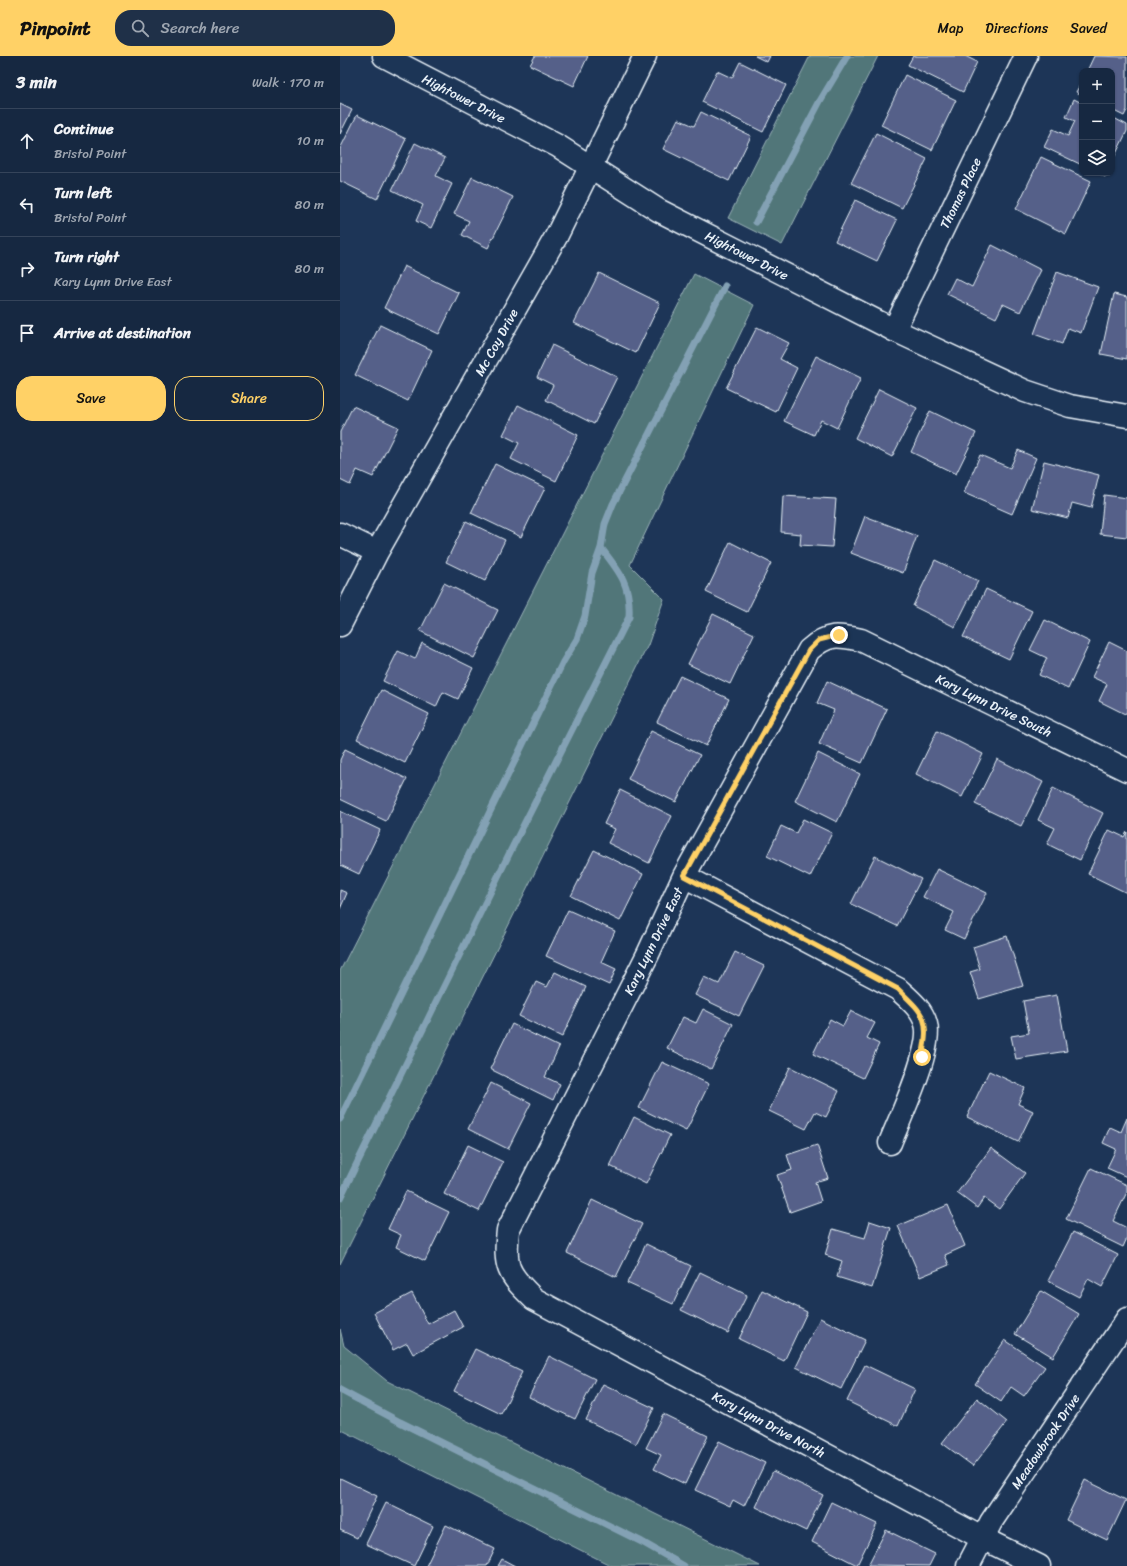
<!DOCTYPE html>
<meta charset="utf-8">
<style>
:root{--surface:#162841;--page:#1f3048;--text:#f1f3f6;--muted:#9ea6b1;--line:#35445a;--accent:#ffd166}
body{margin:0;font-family:Sriracha,sans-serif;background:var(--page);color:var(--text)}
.controls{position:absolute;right:12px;top:12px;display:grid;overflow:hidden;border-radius:8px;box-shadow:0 1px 3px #0004}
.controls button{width:36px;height:36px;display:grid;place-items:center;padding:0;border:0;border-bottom:1px solid var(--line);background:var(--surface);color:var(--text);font:20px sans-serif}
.stop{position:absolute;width:12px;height:12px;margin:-9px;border:3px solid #ffd166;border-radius:50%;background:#fff}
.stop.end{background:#ffd166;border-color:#fff;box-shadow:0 1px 4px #0008}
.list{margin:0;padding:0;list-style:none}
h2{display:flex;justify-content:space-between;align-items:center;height:52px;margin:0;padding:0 16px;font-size:17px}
h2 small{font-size:13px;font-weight:400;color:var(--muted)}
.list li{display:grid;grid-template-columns:26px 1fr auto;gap:12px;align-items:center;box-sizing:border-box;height:64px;padding:0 16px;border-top:1px solid var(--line)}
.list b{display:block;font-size:15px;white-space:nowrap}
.list p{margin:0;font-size:13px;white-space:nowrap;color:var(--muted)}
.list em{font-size:13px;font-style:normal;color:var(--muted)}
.actions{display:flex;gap:8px;padding:12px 16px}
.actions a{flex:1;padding:9px 0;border:1px solid var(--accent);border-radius:16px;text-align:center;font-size:14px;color:var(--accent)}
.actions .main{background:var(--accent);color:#111}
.icon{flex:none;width:22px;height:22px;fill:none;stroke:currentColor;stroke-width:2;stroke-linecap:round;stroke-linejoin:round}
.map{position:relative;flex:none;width:787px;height:1510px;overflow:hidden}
header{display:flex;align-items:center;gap:24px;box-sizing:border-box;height:56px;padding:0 20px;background:var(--accent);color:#111}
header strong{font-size:19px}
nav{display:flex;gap:22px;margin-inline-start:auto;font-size:14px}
.search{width:280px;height:36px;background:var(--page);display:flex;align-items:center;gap:10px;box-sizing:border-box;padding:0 14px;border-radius:16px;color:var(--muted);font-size:15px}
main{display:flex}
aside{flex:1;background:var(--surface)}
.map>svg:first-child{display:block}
</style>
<header>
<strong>Pinpoint</strong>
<div class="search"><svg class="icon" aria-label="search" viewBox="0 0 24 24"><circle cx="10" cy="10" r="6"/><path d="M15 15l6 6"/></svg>Search here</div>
<nav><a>Map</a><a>Directions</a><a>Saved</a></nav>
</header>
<main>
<aside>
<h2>3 min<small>Walk · 170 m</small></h2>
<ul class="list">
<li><svg class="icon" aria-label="ahead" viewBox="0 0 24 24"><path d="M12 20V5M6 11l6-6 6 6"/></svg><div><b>Continue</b><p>Bristol Point</p></div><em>10 m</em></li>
<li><svg class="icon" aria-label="left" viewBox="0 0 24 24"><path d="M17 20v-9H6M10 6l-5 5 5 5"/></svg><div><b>Turn left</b><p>Bristol Point</p></div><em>80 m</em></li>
<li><svg class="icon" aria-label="right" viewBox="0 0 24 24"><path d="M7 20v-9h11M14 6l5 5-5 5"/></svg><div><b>Turn right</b><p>Kary Lynn Drive East</p></div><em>80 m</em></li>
<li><svg class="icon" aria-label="arrive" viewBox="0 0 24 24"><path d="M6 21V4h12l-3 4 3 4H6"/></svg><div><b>Arrive at destination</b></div></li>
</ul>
<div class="actions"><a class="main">Save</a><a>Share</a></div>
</aside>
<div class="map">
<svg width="787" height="1510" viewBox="0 0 787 1510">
<rect width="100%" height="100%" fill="#1d3557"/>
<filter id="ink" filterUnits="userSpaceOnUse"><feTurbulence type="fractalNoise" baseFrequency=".025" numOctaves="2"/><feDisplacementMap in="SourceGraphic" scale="8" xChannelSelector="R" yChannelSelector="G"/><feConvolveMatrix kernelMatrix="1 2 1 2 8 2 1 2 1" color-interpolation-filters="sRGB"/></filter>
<g filter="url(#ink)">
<!-- green -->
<path fill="#517679" stroke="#9cb4b8" d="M 470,0 L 538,0 L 442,189 L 388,162 Z
M 354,218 L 414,249 L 290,509 L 324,543 L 308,589 L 0,1208 L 0,915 Z
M 0,1273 L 4,1290 L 47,1325 L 420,1510 L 272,1510 L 0,1373 Z"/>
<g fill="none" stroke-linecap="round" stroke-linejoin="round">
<!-- stream -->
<path stroke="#83a1b4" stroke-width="7" d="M 416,166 L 480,45 L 507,0
M 0,1063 L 223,606 L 237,583 L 245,560 L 252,517 L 261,492 L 265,468 L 273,448 L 385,230
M 0,1142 L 173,790 L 289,561 C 291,529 280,516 261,492
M 0,1334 L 60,1366 L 302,1486 L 344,1510"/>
</g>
<!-- building -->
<path fill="#556189" stroke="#e8f1f8" d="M 195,0 L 248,0 L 234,30 L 190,9 Z
M 415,0 L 430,0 L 427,6 Z
M 573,0 L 625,0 L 637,6 L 623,36 L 568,9 Z
M 754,0 L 787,1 L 787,54 L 784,60 L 772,54 L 772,15 L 747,15 Z
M 400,6 L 446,29 L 423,76 L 362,46 L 377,15 L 392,22 Z
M 565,19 L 616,44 L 592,94 L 541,69 Z
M 742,25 L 742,39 L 736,36 Z
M 734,43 L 742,47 L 742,109 L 704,91 L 713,73 L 728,80 L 735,65 L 726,61 Z
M 0,48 L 12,54 L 0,78 Z
M 361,56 L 411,80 L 389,125 L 323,93 L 338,63 L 354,70 Z
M 17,59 L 66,83 L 37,143 L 0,125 L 0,93 Z
M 772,61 L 787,69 L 787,75 L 772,106 Z
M 536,77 L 587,103 L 562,152 L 511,127 Z
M 75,87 L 105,102 L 96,120 L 112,128 L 91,172 L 76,165 L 83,149 L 52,134 Z
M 701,101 L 751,125 L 726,178 L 676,153 Z
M 758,117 L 767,117 L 765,121 Z
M 132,121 L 173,141 L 148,192 L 122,179 L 129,165 L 114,158 Z
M 515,144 L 557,164 L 537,205 L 495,185 Z
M 652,189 L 701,214 L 680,256 L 663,248 L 656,262 L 607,238 L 615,222 L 632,231 Z
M 64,210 L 119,237 L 99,278 L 44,252 Z
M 717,216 L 758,231 L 741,277 L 728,272 L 722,288 L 694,278 Z
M 259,217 L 320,247 L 296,297 L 234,267 Z
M 774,238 L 787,241 L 787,303 L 761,298 Z
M 40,269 L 92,294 L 68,345 L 15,319 Z
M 417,271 L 449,287 L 440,303 L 457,312 L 436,356 L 386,332 Z
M 212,289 L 277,321 L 254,368 L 206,344 L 213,329 L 197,321 Z
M 476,300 L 521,322 L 497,372 L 481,364 L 474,379 L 444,365 Z
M 539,333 L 577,352 L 552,401 L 515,382 Z
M 178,349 L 238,379 L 216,425 L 171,403 L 179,387 L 163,379 Z
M 13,350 L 58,371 L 33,421 L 17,414 L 10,429 L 0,424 L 0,376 Z
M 590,355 L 636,377 L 616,418 L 571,396 Z
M 678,394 L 696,402 L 672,458 L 624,437 L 640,399 L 670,412 Z
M 704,405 L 759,419 L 751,452 L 732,447 L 728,462 L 692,453 Z
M 155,408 L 205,432 L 181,481 L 131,457 Z
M 764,439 L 787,442 L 787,481 L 760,478 Z
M 443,440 L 496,443 L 492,491 L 460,489 L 461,478 L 441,476 Z
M 525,460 L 577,480 L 563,517 L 511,497 Z
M 126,465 L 165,484 L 145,525 L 106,506 Z
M 390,486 L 431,507 L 407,556 L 366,536 Z
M 595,504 L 638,525 L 615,571 L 573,550 Z
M 104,527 L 158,554 L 134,602 L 80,575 Z
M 646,533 L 692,555 L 669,603 L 623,581 Z
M 373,558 L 414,578 L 390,628 L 348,608 Z
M 705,564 L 750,586 L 728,633 L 699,619 L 707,602 L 690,594 Z
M 769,586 L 787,595 L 787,655 L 785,658 L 759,645 L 767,628 L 752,621 Z
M 82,587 L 133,612 L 118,643 L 103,636 L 96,651 L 43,625 L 58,595 L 75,603 Z
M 340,620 L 389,643 L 366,690 L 317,666 Z
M 487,625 L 547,653 L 522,707 L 479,688 L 494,654 L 477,647 Z
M 41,634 L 89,658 L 65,707 L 17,683 Z
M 311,675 L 360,699 L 336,746 L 288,723 Z
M 597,675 L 643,698 L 622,741 L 576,718 Z
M 5,693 L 67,723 L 46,765 L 0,743 L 0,704 Z
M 478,697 L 520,718 L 497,766 L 455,745 Z
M 657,703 L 703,726 L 681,770 L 635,748 Z
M 713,732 L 763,757 L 740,804 L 707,788 L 715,772 L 698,764 Z
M 280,734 L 332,760 L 309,807 L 268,787 L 275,773 L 264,768 Z
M 0,755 L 40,774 L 19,818 L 0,809 Z
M 463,763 L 492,777 L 470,821 L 427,800 L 441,770 L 456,777 Z
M 769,774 L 784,781 L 787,776 L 787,837 L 748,818 Z
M 254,794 L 303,818 L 280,865 L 231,840 Z
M 535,800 L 581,823 L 557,870 L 511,848 Z
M 597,813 L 647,837 L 624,883 L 605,874 L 614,856 L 583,841 Z
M 0,834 L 7,837 L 0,853 Z
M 228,854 L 275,875 L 261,906 L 276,913 L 269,929 L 206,900 Z
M 667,880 L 683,930 L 639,943 L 630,916 L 640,913 L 633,891 Z
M 395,896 L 424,910 L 399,960 L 355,939 L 364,921 L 379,928 Z
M 215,916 L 246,931 L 222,981 L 179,960 L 196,926 L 207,931 Z
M 717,939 L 727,995 L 676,1003 L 671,980 L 689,977 L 683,945 Z
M 363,953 L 393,968 L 371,1013 L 327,992 L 343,961 L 356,967 Z
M 511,955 L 535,967 L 527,982 L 539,988 L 523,1022 L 473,998 L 490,963 L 503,970 Z
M 172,968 L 219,991 L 205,1021 L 220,1028 L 213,1044 L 150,1013 Z
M 322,1006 L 369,1028 L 346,1075 L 299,1052 Z
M 450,1011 L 499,1035 L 486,1061 L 475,1056 L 466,1073 L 429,1055 Z
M 649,1015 L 685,1032 L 678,1048 L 693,1055 L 678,1086 L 627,1061 Z
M 151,1027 L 191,1047 L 168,1093 L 128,1073 Z
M 294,1061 L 330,1079 L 306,1128 L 270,1110 Z
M 787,1062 L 787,1121 L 767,1112 L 776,1093 L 763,1087 L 770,1071 L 781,1076 Z
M 128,1089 L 163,1106 L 139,1155 L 104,1138 Z
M 477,1089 L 488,1122 L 475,1126 L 481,1145 L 450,1156 L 437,1119 L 452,1114 L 447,1099 Z
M 651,1092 L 685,1117 L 659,1153 L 644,1142 L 637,1152 L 617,1137 Z
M 751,1112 L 787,1129 L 787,1136 L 773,1165 L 787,1172 L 787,1182 L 783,1191 L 726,1163 Z
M 66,1135 L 109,1156 L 85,1205 L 56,1191 L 61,1179 L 48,1173 Z
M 252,1144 L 302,1168 L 276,1221 L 227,1197 Z
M 608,1149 L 625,1190 L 605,1199 L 609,1209 L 580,1221 L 558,1170 Z
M 530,1165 L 551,1172 L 532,1232 L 497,1221 L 502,1205 L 485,1199 L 493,1173 L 525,1182 Z
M 733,1176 L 778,1199 L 762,1231 L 748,1223 L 739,1241 L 708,1225 Z
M 306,1188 L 351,1210 L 333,1248 L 287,1227 Z
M 360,1216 L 407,1239 L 388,1277 L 341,1254 Z
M 422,1234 L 467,1256 L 444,1305 L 399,1283 Z
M 701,1235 L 739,1258 L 713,1301 L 675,1278 Z
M 72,1237 L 88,1268 L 114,1254 L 123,1271 L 73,1298 L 67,1287 L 53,1294 L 34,1257 Z
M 480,1262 L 525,1284 L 501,1333 L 456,1311 Z
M 665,1284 L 705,1311 L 684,1340 L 671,1331 L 661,1346 L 635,1328 Z
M 135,1293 L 182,1316 L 161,1358 L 114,1335 Z
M 209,1300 L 255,1323 L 235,1363 L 189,1341 Z
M 525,1309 L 575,1333 L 558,1370 L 507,1345 Z
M 263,1328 L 314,1352 L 296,1388 L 246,1364 Z
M 637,1342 L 667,1366 L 633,1410 L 602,1387 Z
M 323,1358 L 368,1380 L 345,1428 L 314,1413 L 321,1399 L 306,1392 Z
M 379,1385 L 425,1407 L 404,1450 L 393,1444 L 390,1450 L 355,1434 Z
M 433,1415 L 483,1439 L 466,1475 L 416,1451 Z
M 0,1422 L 37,1440 L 17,1482 L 0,1474 Z
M 745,1424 L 786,1444 L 767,1484 L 726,1464 Z
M 491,1446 L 537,1468 L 517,1509 L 472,1486 Z
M 46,1447 L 93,1470 L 74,1510 L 26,1488 Z
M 106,1469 L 155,1493 L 147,1510 L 86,1510 Z
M 546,1474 L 595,1498 L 589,1510 L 528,1509 Z
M 162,1503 L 175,1510 L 158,1510 Z"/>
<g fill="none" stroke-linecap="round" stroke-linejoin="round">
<!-- minor casing -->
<g stroke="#e8f1f8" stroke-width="25">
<path id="minor" d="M 554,274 L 686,0
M 0,478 L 37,496
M 0,569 L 37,496 L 217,179 L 305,0
M 344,820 L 558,933 C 569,943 582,953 586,968 C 593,992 560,1062 550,1087
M 699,1510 L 642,1482 L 194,1243 C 167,1217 164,1211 168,1174 L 308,898 L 344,820 L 469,594 C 488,577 498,579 521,584 L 787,714"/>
</g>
<!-- tertiary casing -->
<g stroke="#e8f1f8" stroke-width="25">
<path id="tertiary" d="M 628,1510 L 651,1466 L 787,1263"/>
</g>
<!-- secondary casing -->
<g stroke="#e8f1f8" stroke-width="25">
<path id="secondary" d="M 44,0 L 218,90 L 318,154 L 554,274 L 685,335 L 730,350 L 787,360"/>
</g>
<!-- minor -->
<use href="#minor" stroke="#1d3557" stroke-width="22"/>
<!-- tertiary -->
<use href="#tertiary" stroke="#1d3557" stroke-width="22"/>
<!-- secondary -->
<use href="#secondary" stroke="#1d3557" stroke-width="22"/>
</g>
</g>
<g fill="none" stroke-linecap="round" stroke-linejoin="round" filter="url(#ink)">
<!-- route -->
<path stroke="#ffd166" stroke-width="5" d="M 499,579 L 479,584 L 469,594 L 344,820 L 558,933 C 585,959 590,963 582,1001"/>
</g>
<g text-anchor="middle" stroke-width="3" stroke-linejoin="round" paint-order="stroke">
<!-- street labels -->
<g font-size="13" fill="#e8f1f8" stroke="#1d3557">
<text transform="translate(124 42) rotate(27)" y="5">Hightower Drive</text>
<text transform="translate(620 137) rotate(-64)" y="5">Thomas Place</text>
<text transform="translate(407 199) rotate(27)" y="5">Hightower Drive</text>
<text transform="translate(156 286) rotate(-61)" y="5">Mc Coy Drive</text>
<text transform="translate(654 649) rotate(26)" y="5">Kary Lynn Drive South</text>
<text transform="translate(313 885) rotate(-64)" y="5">Kary Lynn Drive East</text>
<text transform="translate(429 1368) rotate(28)" y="5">Kary Lynn Drive North</text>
<text transform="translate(705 1385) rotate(-56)" y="5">Meadowbrook Drive</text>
</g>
</g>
</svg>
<div class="controls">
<button>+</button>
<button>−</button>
<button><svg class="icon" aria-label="layers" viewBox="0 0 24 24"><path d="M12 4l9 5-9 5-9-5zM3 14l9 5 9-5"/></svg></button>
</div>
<div class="stop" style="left:582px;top:1001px"></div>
<div class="stop end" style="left:499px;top:579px"></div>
</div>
</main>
